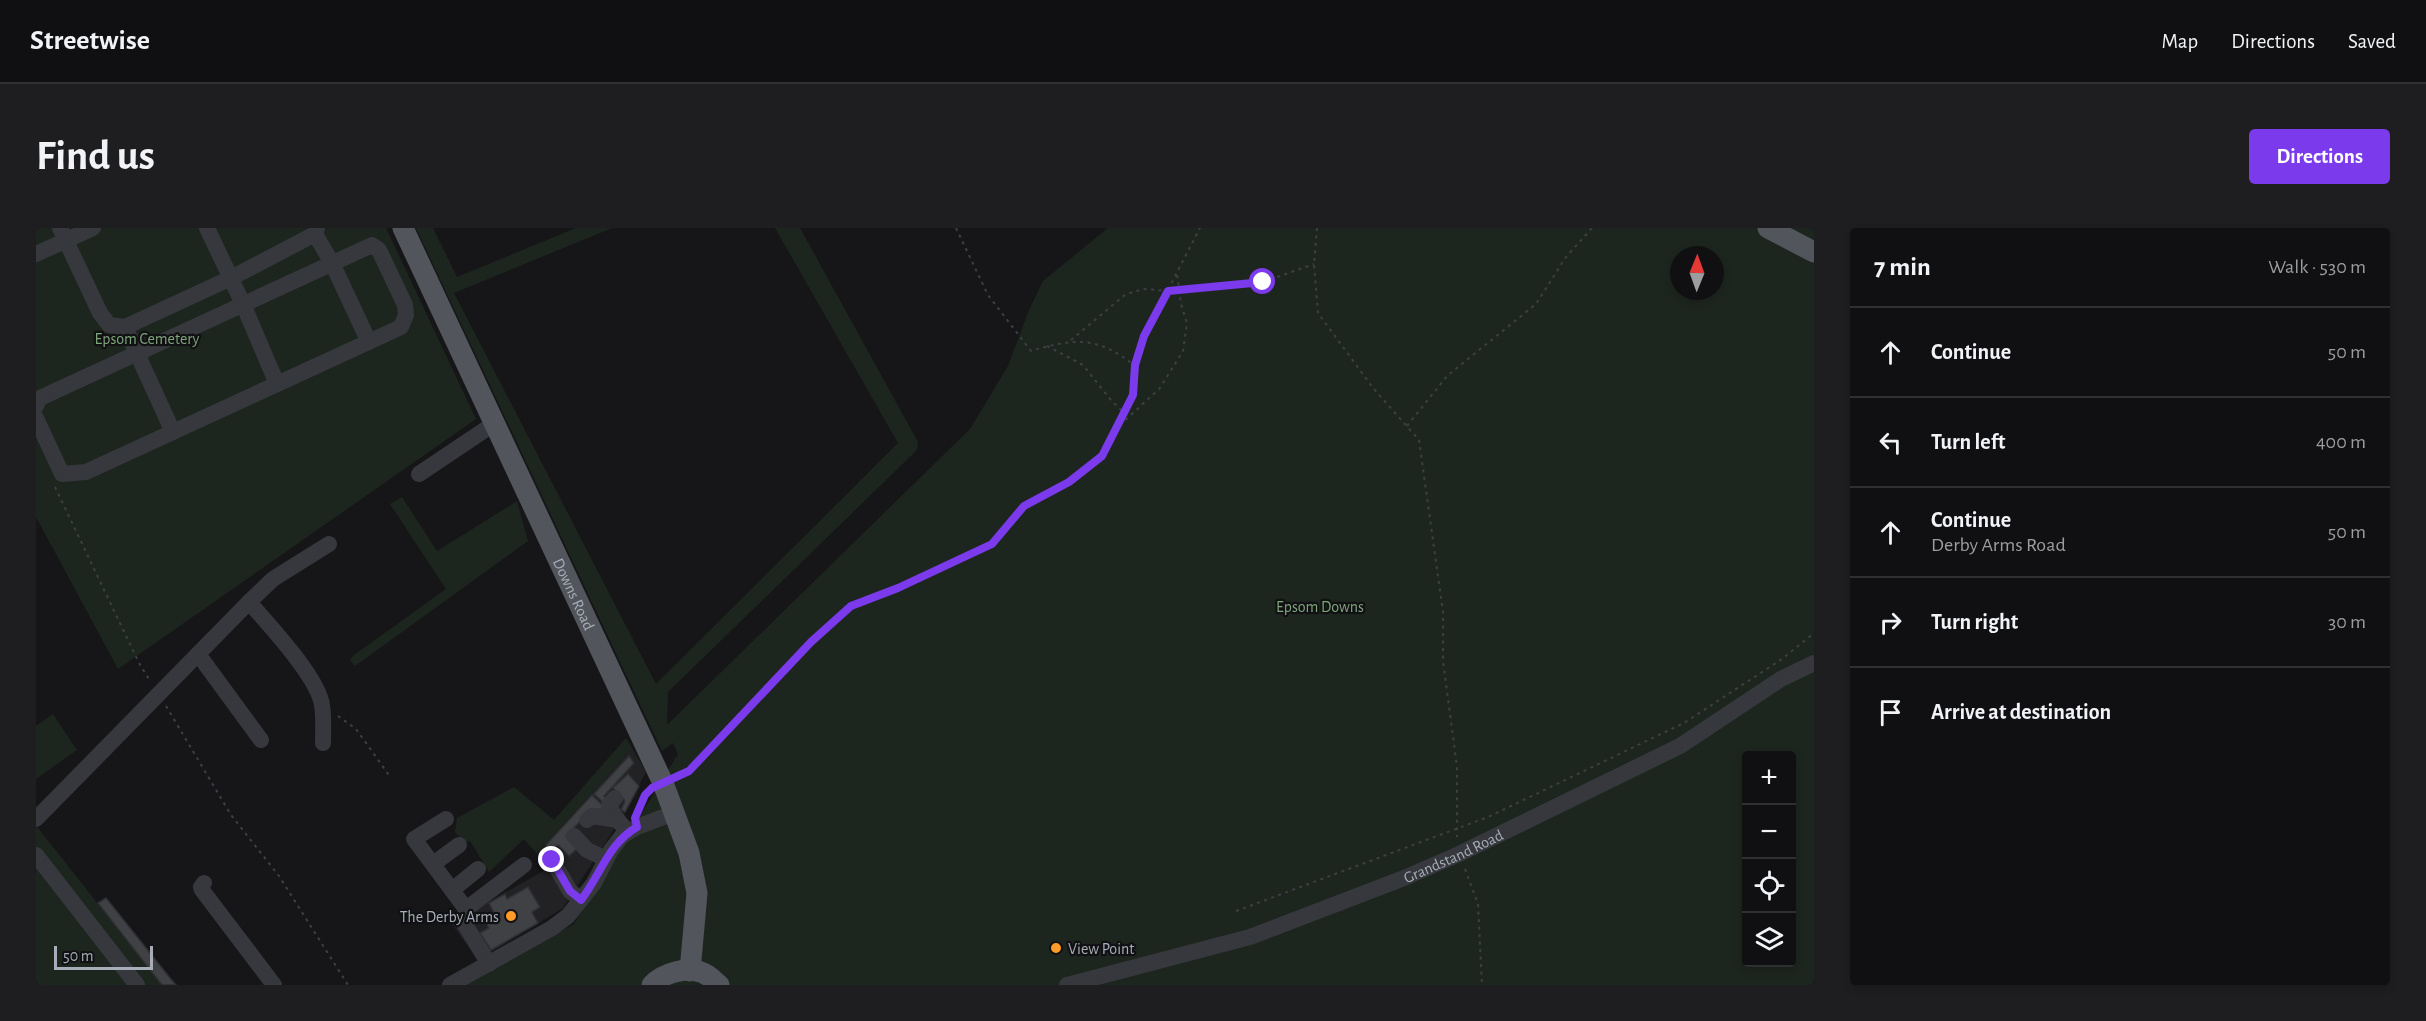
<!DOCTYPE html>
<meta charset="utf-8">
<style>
:root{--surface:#101012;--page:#1e1e20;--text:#f1f3f6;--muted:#9c9d9f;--line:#303032;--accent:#7c3aed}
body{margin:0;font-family:"Alegreya Sans",sans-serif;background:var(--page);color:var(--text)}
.controls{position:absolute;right:18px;bottom:18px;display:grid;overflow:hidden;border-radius:6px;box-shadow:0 3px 9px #0003}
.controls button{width:54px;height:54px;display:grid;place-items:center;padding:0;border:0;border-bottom:2px solid var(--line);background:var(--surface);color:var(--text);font:30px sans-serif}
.compass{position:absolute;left:1634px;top:18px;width:54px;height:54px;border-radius:50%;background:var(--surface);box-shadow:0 3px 9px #0003;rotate:1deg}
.scale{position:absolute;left:18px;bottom:15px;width:99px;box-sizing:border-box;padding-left:6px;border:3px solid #a7aeb9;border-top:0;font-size:16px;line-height:21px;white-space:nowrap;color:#a7aeb9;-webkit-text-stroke:4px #111113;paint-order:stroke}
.stop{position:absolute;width:18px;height:18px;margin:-14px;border:4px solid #7c3aed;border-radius:50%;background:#fff}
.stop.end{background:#7c3aed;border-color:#fff;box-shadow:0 2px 6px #0008}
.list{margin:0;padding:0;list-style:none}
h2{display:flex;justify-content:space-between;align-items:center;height:78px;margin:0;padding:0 24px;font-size:26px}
h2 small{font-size:20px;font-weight:400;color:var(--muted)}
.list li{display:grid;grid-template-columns:39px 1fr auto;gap:18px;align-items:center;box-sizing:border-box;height:90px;padding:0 24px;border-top:2px solid var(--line)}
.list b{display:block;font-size:22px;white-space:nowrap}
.list p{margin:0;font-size:20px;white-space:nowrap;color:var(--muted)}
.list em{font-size:20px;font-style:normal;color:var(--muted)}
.icon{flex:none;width:33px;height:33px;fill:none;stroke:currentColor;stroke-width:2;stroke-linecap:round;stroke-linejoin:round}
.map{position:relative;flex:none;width:1778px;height:757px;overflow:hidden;border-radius:6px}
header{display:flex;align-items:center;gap:36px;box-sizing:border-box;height:84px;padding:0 30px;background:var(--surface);border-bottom:2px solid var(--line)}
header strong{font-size:28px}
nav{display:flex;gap:33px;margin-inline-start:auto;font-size:21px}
.intro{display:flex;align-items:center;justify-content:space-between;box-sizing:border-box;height:144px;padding:0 36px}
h1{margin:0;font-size:42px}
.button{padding:15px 27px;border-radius:6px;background:var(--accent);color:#fff;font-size:21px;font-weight:700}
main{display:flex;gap:36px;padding:0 36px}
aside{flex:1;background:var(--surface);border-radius:6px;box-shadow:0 3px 9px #0003}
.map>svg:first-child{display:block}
</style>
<header>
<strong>Streetwise</strong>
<nav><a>Map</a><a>Directions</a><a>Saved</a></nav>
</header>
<div class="intro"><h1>Find us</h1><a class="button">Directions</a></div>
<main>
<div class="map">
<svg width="1778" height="757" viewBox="0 0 1778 757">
<rect width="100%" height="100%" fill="#161618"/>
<!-- built -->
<path fill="#222225" d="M 596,520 L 610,544 L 589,584 L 527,680 L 442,732 L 415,695 L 511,641 L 501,626 Z"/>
<!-- green -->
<path fill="#1d261e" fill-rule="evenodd" d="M 0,0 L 350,0 L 440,191 L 82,441 L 0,289 Z
M 380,0 L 397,0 L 421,49 L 540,0 L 576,0 L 418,65 L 620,456 L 862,215 L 739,0 L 764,0 L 882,214 L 881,222 L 632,464 L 631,497 L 934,201 L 972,138 L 993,82 L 1007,53 L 1072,0 L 1778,0 L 1778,757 L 426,757 L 538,696 L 642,526 L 637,515 L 626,523 ZM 1643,27 L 1679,27 L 1679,63 L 1643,63 ZM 1710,528 L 1756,528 L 1756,734 L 1710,734 Z
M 366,269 L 401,323 L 481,273 L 492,313 L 319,438 L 314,432 L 318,427 L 410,361 L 354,276 Z
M 17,486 L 41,522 L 0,551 L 0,498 Z
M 590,510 L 596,520 L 501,626 L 488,611 L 453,644 L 434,613 L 428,614 L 419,604 L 421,590 L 478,559 L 518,592 Z
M 0,597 L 2,600 L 126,757 L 0,757 Z"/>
<!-- building -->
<path fill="#404145" stroke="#2f3034" stroke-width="1.5" d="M 593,528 L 598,535 L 568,568 L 570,570 L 567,574 L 558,566 Z
M 592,546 L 603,558 L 589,584 L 585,582 L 589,573 L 577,560 Z
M 556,567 L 571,582 L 556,581 L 530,608 L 543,619 L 533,628 L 522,617 L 515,623 L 510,617 Z
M 492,659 L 504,679 L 496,684 L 502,695 L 455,722 L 444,705 L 453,700 L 448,691 L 458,685 L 453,675 L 469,666 L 471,671 Z
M 70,670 L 134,750 L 140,757 L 126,757 L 62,675 Z"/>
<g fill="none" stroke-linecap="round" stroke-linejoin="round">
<!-- path -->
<path stroke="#3c3f44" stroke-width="2" stroke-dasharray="3 4.5" stroke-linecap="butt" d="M 920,0 L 952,67 L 995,123 C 1038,110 1061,108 1098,137
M 1281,0 L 1278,36 L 1282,85 L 1337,160 L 1383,212 L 1407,384 L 1407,433 L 1421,539 L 1421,609
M 1035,112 L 1090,66 L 1108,61 L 1132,63 L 1227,54 L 1278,36
M 1011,118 L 1047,137 L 1074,171 L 1092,189
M 1084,197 L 1124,160 L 1147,123 L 1151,95 L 1145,76 L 1141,46
M 1371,198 L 1411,148 L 1500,76 L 1530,29 L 1556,0
M 19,259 L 103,435 L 114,453
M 130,478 L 195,587 L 243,648 L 312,757
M 302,488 L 320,501 L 355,550
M 643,547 L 653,543 L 682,515 L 775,414 L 815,378 L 862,360 L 956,316 L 988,278 L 1033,254 L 1066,228 L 1097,167 L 1099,137 L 1108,108 L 1164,0
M 602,583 L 612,564
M 1429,641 L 1442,676 L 1446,757
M 1200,683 L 1452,589 L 1648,495 L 1746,431 L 1778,405"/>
<!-- minor -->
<g stroke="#36383d" stroke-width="16">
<path d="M 24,0 L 64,85 L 73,97 L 89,99 L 195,50 L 279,6 L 281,0"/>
<path d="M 171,0 L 207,76 L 241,156"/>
<path d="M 279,6 L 296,35 L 333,114"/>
<path d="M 0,26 L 57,0"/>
<path d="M 89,99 L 137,204"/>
<path d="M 0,178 L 4,170 L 336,17 L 343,22 L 369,77 L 370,87 L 365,99 L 50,244 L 26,246 L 0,190"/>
<path d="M 383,246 L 459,195"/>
<path d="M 213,374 C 232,396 282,449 286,477 C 288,489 287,502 287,515"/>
<path d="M 162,426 L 225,512"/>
<path d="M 579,570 L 573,577 L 579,589 L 592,604"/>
<path d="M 0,591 L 213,374 L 237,351 L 293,316"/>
<path d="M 410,591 L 378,611 L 430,681 L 428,695 L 453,736"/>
<path d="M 551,592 L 556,588 L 582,592"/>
<path d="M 538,608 L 551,622 L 570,631"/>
<path d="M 0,627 L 101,757"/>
<path d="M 516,632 L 534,663 L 545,672"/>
<path d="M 397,636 L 423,617"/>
<path d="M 168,655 L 165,659 L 166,662 L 238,757"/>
<path d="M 416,662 L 442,641"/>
<path d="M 430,681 L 488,637"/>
<path d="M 414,757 L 516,700 L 532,688 L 558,655 L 575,622 L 586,608 L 601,599 L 638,585"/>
<path id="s1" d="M 1031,757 L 1214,709 L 1368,650 L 1423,626 L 1644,518 L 1745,451 L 1778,435"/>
</g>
<!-- major -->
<g stroke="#52555c" stroke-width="21">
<path id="s2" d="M 367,0 L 627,555 L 653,625 L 661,665 L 654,743"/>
<path d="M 1732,0 L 1778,24"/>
<path d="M 616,757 C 627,745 651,738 667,745 C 673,747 678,753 683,757"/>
</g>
</g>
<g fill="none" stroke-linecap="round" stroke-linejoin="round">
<!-- route -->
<path stroke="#7c3aed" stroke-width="8" d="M 516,632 L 534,663 L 545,672 C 565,646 572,616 601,599 L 599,590 L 609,567 L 616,560 L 653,543 L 775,414 L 815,378 L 862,360 L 956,316 L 988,278 L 1033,254 L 1066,228 L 1097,167 L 1099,137 L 1108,108 L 1132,63 L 1227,54"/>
</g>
<!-- markers -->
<g fill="#fd9d28" stroke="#111113" stroke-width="2">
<circle cx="475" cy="688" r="6"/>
<circle cx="1020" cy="720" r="6"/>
</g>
<g text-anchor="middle" stroke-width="4.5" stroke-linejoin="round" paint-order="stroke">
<!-- park labels -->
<g font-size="16" fill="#7fa57c" stroke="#111113">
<text x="111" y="116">Epsom Cemetery</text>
<text x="1284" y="384">Epsom Downs</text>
</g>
<!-- street labels -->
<g font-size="16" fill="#a7aeb9" stroke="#111113">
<text dy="6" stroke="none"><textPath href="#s2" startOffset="404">Downs Road</textPath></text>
<text dy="6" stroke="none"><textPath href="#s1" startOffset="408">Grandstand Road</textPath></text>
</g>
<!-- poi labels -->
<g font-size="16" fill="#a7aeb9" stroke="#111113" text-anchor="end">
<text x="463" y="694">The Derby Arms</text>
<text x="1032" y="726" text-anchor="start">View Point</text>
</g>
</g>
</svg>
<div class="controls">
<button>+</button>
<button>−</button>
<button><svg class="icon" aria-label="locate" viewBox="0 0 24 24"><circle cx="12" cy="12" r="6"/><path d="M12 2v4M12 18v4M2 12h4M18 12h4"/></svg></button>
<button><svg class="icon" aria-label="layers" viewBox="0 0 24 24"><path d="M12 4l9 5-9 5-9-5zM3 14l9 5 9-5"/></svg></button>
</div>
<svg class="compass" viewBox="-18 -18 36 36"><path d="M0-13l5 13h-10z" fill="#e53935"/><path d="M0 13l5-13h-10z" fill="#9c9d9f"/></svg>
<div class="scale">50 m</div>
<div class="stop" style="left:1227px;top:54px"></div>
<div class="stop end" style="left:516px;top:632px"></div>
</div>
<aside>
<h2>7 min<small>Walk · 530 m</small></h2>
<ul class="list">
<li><svg class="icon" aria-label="ahead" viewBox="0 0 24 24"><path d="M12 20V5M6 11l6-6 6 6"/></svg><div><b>Continue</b></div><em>50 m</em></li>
<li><svg class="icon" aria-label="left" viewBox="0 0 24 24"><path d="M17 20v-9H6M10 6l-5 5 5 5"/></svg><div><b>Turn left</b></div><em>400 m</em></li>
<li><svg class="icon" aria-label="ahead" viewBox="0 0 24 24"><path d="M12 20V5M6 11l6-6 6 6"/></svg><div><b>Continue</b><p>Derby Arms Road</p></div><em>50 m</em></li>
<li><svg class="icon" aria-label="right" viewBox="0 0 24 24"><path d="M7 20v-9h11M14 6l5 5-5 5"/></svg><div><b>Turn right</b></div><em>30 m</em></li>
<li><svg class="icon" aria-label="arrive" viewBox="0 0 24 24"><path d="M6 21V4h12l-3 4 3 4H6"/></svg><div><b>Arrive at destination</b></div></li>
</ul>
</aside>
</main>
